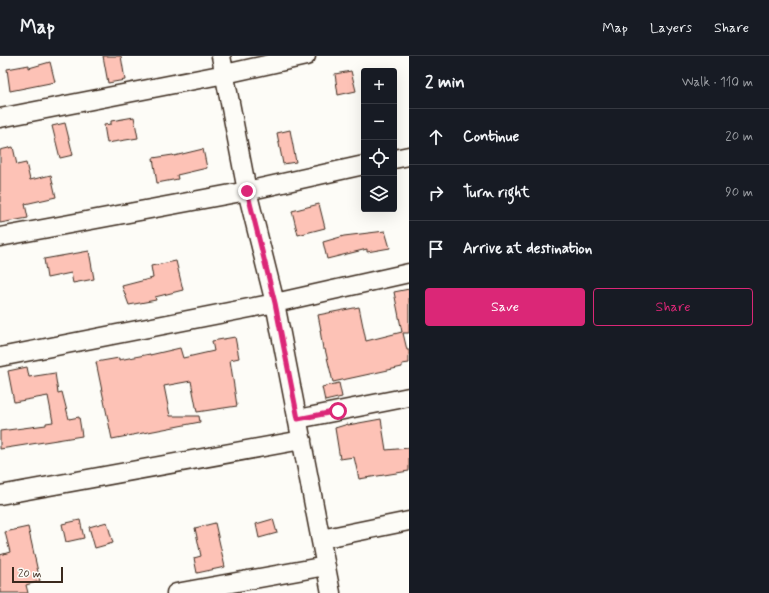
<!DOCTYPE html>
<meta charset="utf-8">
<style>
:root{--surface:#171b24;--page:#242831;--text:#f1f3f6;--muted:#9ea1a6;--line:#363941;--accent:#db2777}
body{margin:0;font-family:Mynerve,sans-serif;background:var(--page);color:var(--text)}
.controls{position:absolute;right:12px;top:12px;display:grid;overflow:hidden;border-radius:4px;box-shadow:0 4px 16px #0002}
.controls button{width:36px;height:36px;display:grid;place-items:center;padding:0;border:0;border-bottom:1px solid var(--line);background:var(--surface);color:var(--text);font:20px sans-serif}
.scale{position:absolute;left:12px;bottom:10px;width:51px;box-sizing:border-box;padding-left:4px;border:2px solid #3b2a1e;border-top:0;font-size:11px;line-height:14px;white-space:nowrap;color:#3b2a1e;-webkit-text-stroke:3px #fdfcf7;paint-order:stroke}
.stop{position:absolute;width:12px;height:12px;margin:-9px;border:3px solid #db2777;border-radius:50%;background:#fff}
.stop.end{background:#db2777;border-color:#fff;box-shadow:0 1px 4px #0008}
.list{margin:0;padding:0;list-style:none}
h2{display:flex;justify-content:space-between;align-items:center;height:52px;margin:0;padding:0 16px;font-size:17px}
h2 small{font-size:13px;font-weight:400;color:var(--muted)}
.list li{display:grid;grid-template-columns:26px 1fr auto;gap:12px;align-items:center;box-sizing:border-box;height:56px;padding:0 16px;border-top:1px solid var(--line)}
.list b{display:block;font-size:15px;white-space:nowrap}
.list em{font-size:13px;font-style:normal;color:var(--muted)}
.actions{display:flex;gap:8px;padding:12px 16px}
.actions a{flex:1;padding:9px 0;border:1px solid var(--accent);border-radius:4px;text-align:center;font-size:14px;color:var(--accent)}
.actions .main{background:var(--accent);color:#fff}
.icon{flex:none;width:22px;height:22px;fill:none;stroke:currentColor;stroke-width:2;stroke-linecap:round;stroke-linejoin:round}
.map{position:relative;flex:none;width:409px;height:537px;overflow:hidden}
header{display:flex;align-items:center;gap:24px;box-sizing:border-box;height:56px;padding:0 20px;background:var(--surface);border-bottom:1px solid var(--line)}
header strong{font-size:19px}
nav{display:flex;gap:22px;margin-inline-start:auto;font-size:14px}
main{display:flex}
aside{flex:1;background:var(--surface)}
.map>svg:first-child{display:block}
</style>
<header>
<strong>Map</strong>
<nav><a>Map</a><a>Layers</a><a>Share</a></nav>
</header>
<main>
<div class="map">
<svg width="409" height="537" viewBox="0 0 409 537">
<rect width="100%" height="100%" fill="#fdfcf7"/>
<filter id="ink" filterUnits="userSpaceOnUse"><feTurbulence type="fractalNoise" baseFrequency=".025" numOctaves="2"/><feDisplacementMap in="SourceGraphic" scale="8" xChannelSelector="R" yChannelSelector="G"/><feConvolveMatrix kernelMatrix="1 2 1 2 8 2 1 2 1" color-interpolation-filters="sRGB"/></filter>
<g filter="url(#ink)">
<!-- building -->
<path fill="#fdc2b6" stroke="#3b2a1e" d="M 103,0 L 121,0 L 125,24 L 108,27 Z
M 50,6 L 55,26 L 10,35 L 7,13 L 29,9 L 29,12 Z
M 351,15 L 356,35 L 338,39 L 335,18 Z
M 134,61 L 138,82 L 107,87 L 104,69 L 111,68 L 111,65 Z
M 65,67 L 73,99 L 60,102 L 52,70 Z
M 290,74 L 296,106 L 283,108 L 277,77 Z
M 13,91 L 17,109 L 26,107 L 30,124 L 51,119 L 56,141 L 25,148 L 28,162 L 0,167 L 0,94 Z
M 203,93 L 207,112 L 177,119 L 178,123 L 157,127 L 153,102 L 173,99 L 174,100 Z
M 319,148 L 325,172 L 298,179 L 292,155 Z
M 385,175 L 390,192 L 367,196 L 367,193 L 327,203 L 323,186 L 344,180 Z
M 89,195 L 94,223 L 73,227 L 71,217 L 47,222 L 44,203 Z
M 176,205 L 183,234 L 155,241 L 156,244 L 129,249 L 122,230 L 153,222 L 151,210 Z
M 409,233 L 409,277 L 403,277 L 407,294 L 409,294 L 409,307 L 402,308 L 402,311 L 333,326 L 325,293 L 323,293 L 320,274 L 321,274 L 318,259 L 359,251 L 366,285 L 402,276 L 394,236 Z
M 235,281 L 239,302 L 230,304 L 237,350 L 197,356 L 191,325 L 164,330 L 170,360 L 199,360 L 200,366 L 112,383 L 96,306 L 119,302 L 119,304 L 150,298 L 150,299 L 180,292 L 183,302 L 214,295 L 212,285 Z
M 27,311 L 29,321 L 55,317 L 58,337 L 62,336 L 69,363 L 79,361 L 82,380 L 0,393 L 0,375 L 46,369 L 46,367 L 53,366 L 48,340 L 14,346 L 8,315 Z
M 339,327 L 342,341 L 325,345 L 322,331 Z
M 381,363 L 386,394 L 409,392 L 409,415 L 359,423 L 354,401 L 340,403 L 335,372 L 348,368 L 348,369 Z
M 273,463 L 277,477 L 259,482 L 256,468 Z
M 80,464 L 84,482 L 66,486 L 62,468 Z
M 107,466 L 113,487 L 95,492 L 89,471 Z
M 215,467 L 225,511 L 197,517 L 194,502 L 201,500 L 195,472 Z
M 28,471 L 40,525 L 26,529 L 28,537 L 0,537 L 0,499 L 10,496 L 5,476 Z"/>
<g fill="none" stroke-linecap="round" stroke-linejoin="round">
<!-- minor casing -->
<g stroke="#3b2a1e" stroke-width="21">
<path id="minor" d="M 221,0 L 247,135 L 275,247 L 331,537
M 0,62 L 225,18 L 306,0
M 394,103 L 409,100
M 0,181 L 247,135 L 364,109
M 0,301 L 275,247 L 409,217
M 298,363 L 409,341
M 0,439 L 302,384
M 321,483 L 409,465
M 176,537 L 326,510"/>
</g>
<!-- minor -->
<use href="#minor" stroke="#fdfcf7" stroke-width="18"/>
</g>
</g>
<g fill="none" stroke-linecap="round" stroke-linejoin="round" filter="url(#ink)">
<!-- route -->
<path stroke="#db2777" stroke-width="5" d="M 247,135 L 275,247 L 298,363 L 338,355"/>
</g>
</svg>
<div class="controls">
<button>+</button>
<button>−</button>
<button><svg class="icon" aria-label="locate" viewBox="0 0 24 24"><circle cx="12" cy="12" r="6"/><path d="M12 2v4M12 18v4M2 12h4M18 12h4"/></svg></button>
<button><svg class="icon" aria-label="layers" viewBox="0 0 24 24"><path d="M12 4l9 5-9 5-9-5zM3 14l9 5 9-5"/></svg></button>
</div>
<div class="scale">20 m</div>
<div class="stop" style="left:338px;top:355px"></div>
<div class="stop end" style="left:247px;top:135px"></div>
</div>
<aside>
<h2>2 min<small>Walk · 110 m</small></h2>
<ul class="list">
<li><svg class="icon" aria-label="ahead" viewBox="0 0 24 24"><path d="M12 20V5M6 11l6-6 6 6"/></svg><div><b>Continue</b></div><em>20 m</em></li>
<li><svg class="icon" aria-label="right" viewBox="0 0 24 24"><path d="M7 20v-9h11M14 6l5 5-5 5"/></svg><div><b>Turn right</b></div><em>90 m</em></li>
<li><svg class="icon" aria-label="arrive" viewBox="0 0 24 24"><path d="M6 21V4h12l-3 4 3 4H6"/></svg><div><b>Arrive at destination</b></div></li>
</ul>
<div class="actions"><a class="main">Save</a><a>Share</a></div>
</aside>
</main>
